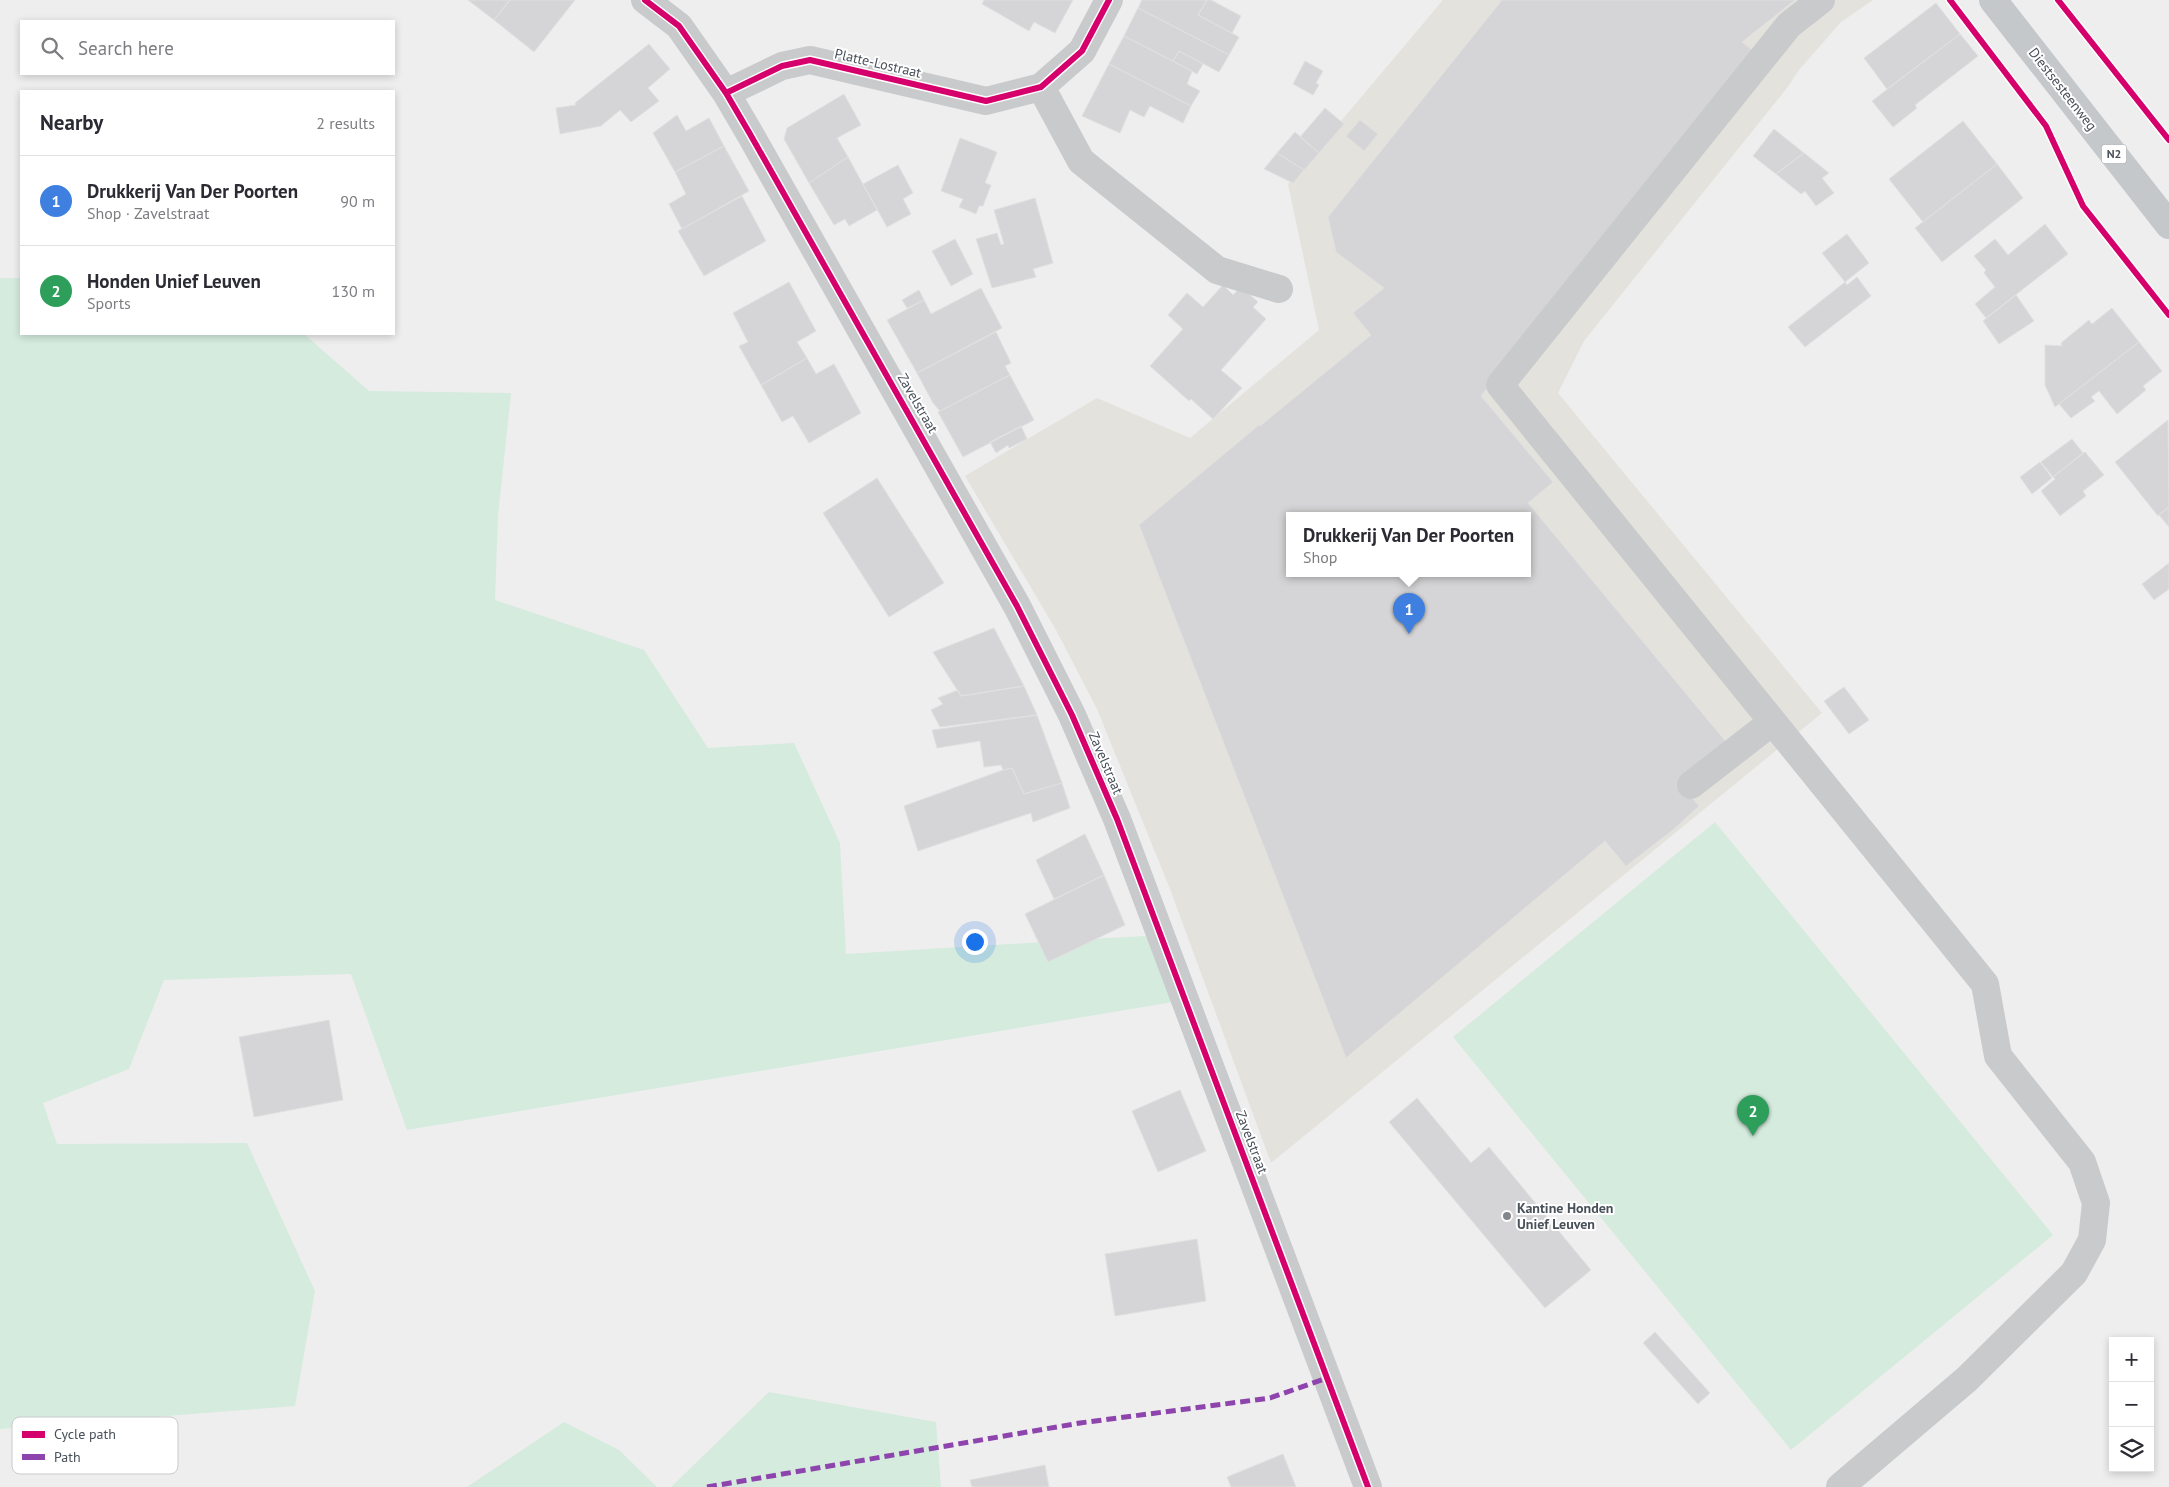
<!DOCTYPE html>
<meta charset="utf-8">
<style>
:root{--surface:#fff;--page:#f2f2f3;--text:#2b2b33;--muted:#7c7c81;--line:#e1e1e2;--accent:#82878d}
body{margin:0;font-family:"PT Sans",sans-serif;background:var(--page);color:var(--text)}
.controls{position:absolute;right:15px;bottom:15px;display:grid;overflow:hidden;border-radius:0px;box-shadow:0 2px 8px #0003}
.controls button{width:45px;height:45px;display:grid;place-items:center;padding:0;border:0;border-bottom:1px solid var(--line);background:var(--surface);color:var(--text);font:25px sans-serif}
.you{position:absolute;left:974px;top:941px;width:18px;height:18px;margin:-12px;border:4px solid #fff;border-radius:50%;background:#1a73e8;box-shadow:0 0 0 8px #1a73e833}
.badge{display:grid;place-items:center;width:32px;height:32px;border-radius:50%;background:var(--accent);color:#fff;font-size:16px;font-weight:700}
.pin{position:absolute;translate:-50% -41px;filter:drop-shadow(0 1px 2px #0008)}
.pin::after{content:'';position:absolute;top:26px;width:18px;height:15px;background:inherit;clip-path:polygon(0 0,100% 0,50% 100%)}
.popup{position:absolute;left:1286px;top:512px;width:245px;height:65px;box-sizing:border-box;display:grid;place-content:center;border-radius:0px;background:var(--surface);filter:drop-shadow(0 1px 4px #0005);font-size:16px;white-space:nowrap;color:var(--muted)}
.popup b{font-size:19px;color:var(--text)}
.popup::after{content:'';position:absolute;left:50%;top:100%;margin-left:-10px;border:10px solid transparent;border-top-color:var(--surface)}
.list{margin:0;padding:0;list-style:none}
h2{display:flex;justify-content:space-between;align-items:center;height:65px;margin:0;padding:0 20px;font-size:21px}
h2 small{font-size:16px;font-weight:400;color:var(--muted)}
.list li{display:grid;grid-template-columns:32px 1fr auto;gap:15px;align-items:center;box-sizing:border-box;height:90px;padding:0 20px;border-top:1px solid var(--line)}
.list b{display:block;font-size:19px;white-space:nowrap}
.list p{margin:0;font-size:16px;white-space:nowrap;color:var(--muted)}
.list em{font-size:16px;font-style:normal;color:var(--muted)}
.icon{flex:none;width:28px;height:28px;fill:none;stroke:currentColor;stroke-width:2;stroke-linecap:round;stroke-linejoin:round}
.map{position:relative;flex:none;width:2169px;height:1487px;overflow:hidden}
.search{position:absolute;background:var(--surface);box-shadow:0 2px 8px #0003;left:20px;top:20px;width:375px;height:55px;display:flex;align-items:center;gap:12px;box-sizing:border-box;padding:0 18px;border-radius:0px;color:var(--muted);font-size:19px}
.panel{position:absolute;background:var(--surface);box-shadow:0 2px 8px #0003;left:20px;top:90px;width:375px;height:245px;border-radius:0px}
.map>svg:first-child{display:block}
</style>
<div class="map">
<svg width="2169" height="1487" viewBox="0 0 2169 1487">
<rect width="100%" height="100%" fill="#efeeee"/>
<!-- commercial -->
<path fill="#e3e2dc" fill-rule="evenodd" d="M 1443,0 L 1873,0 L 1841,22 L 1799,70 L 1787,88 L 1584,341 L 1558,393 L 1822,713 L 1271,1163 L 1170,889 L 1097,709 L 1056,630 L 965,476 L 1097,398 L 1190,438 L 1319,330 L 1288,184 ZM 1290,515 L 1528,515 L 1528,573 L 1290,573 Z"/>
<!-- green -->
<path fill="#d5ebde" d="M 0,278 L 21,278 L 21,334 L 304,334 L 369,391 L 511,393 L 498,516 L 495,600 L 644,650 L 708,748 L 794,743 L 840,843 L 846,954 L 1160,935 L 1185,1000 L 407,1130 L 351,974 L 164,980 L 129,1069 L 43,1103 L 57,1144 L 247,1143 L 315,1291 L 295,1406 L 0,1429 Z
M 1715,822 L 2053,1235 L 1791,1450 L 1453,1037 Z
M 769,1392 L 936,1422 L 941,1487 L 671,1487 Z
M 564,1422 L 619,1450 L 657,1487 L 467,1487 Z"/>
<!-- building -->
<path fill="#d5d5d7" stroke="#e0e0e1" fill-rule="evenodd" d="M 468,0 L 510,0 L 494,20 Z
M 510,0 L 575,0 L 534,52 L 494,20 Z
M 984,0 L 1073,0 L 1055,33 L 1034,22 L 1029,31 L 982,4 Z
M 1142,0 L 1207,0 L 1198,15 L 1239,37 L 1229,55 L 1138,8 Z
M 1207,0 L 1211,0 L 1241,16 L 1232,33 L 1198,15 Z
M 1502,0 L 1795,0 L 1742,42 L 1756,53 L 1481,396 L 1553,482 L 1528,503 L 1727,743 L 1681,785 L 1699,806 L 1674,829 L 1626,866 L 1605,841 L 1346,1058 L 1139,525 L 1259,425 L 1260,426 L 1371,335 L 1353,313 L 1384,288 L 1336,252 L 1328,217 ZM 1290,515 L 1528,515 L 1528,573 L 1290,573 Z
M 1936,3 L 1960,34 L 1887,89 L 1864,58 Z
M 1138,8 L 1229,55 L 1219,72 L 1179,51 L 1173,61 L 1124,36 Z
M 1960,34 L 1978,56 L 1915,105 L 1917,108 L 1893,127 L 1872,101 Z
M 1124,36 L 1192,71 L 1187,84 L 1200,91 L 1191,106 L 1109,64 Z
M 649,44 L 670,69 L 648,88 L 659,101 L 631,122 L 620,110 L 601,126 L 560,134 L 556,108 L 576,105 L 575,103 Z
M 1179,51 L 1203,64 L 1197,74 L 1173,61 Z
M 1305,61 L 1323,71 L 1316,83 L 1319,85 L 1313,95 L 1293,84 Z
M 1109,64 L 1191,106 L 1183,123 L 1150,106 L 1144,117 L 1130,110 L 1120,133 L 1082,116 Z
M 844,94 L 861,125 L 837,138 L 848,157 L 809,183 L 784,139 L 787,128 Z
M 1325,108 L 1344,124 L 1319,153 L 1300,137 Z
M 677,115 L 686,131 L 709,118 L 724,146 L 675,172 L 653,133 Z
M 1360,120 L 1378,134 L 1364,151 L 1346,136 Z
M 1963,121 L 1997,164 L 1923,222 L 1889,179 Z
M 1774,129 L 1804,153 L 1776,174 L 1753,156 Z
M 1295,132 L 1319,153 L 1304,170 L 1277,153 Z
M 960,138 L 997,152 L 985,183 L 991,185 L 983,206 L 979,206 L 976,214 L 959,207 L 963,199 L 941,191 Z
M 724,146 L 749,191 L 682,229 L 669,204 L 686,194 L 675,172 Z
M 1277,153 L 1304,170 L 1293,183 L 1264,169 Z
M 1804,153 L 1829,173 L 1822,178 L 1834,193 L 1816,206 L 1805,191 L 1801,194 L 1776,174 Z
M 848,157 L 877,210 L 849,226 L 845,219 L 834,225 L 809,183 Z
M 1997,164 L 2023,198 L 1942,262 L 1915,228 Z
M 898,165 L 913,193 L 903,199 L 911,214 L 887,227 L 863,184 Z
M 742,196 L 766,241 L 704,276 L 678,231 Z
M 1035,198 L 1053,263 L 1033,269 L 1036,277 L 992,288 L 976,239 L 997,233 L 1001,245 L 1004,244 L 994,210 Z
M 2045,224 L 2068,254 L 1986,318 L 1975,304 L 1995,287 L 1984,273 L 1986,270 L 1974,256 L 1995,239 L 2008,255 Z
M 1847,234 L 1869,263 L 1845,282 L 1822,253 Z
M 955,239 L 973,274 L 951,286 L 932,251 Z
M 1857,277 L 1871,296 L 1805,347 L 1788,327 L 1845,282 L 1847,285 Z
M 789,282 L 816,331 L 797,342 L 807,358 L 761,385 L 739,346 L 748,342 L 733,313 Z
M 1223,285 L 1233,295 L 1241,287 L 1258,302 L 1253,307 L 1266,319 L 1221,370 L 1242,388 L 1213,419 L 1191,399 L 1189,401 L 1150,366 L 1183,329 L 1168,315 L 1187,293 L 1203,307 Z
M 981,288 L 1002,328 L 917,373 L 887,320 L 924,300 L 931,314 Z
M 919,290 L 924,300 L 907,308 L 902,300 Z
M 2016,295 L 2034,321 L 1999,344 L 1983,321 Z
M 2112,308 L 2139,342 L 2055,407 L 2045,385 L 2045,345 L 2062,346 L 2061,343 L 2089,320 L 2092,324 Z
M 996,332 L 1011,363 L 1005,366 L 1010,375 L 940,411 L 933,403 L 917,373 Z
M 2139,342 L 2162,371 L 2143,386 L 2146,390 L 2117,414 L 2099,391 L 2091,397 L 2095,401 L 2071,418 L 2059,404 Z
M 807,358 L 816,374 L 834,364 L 861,413 L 809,443 L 793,416 L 782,422 L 761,385 Z
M 1010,375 L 1034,420 L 963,457 L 938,412 Z
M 2168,420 L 2169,507 L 2158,516 L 2115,462 Z
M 1021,426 L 1027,439 L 1009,448 L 1008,445 L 996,453 L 990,442 Z
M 2072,439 L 2083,453 L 2053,477 L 2041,462 Z
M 2085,452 L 2104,475 L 2083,491 L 2086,496 L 2060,516 L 2041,491 L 2055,479 L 2053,477 Z
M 2040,462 L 2052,478 L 2032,494 L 2020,477 Z
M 877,478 L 944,583 L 889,617 L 823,513 Z
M 2169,507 L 2169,527 L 2159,515 Z
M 2169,563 L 2169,589 L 2154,600 L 2142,584 Z
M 994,628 L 1024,686 L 961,696 L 933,652 Z
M 1024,686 L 1037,715 L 940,727 L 931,710 L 943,704 L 938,698 L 958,690 L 961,696 Z
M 1844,687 L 1869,720 L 1849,734 L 1824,701 Z
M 1037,715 L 1062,783 L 1024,794 L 1012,768 L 1003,770 L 1001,765 L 984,767 L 980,741 L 937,748 L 932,730 Z
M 1012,768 L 1024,794 L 1062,783 L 1070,808 L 1033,822 L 1031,813 L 918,851 L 904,806 L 1003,770 Z
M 1085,834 L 1104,875 L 1054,899 L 1036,860 Z
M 1104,875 L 1125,925 L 1048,962 L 1025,914 Z
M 329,1020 L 343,1100 L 254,1117 L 239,1037 Z
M 1180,1090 L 1206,1151 L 1158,1172 L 1132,1111 Z
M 1417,1098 L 1471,1163 L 1489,1147 L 1591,1270 L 1545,1308 L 1389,1122 Z
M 1197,1239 L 1206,1301 L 1115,1316 L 1105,1254 Z
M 1655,1332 L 1710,1393 L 1698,1404 L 1643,1343 Z
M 1283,1454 L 1296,1487 L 1231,1487 L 1227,1477 Z
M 1045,1465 L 1049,1487 L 972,1487 L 970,1480 Z"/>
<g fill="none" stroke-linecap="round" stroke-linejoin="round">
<!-- minor -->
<path stroke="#c9cacc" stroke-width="28" d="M 645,0 L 679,26 L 726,93 L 750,134 L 1017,606 L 1072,715 L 1117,819 L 1368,1487
M 1821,0 L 1789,25 L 1500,385 L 1985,984 L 1998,1056 L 2082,1162 L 2096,1203 L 2092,1240 L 2074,1273 L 1967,1379 L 1840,1487
M 1041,87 L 1081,161 L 1217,270 L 1279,289
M 726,93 L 782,66 L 810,60 L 986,101 L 1041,87 L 1082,51 L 1109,0
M 1691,785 L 1772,722"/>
<!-- major -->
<path stroke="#c5c8cb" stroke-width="28" d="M 1993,0 L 2169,225"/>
<!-- quiet -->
<path stroke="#8e44ad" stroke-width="5" stroke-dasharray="10 5" stroke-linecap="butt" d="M 707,1487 L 1080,1423 L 1270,1398 L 1327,1378"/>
<!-- cycleway casing -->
<g stroke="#fff" stroke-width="9">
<path id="cycleway" d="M 645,0 L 679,26 L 726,93 L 750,134 L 1017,606 L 1072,715 L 1117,819 L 1368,1487
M 1950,0 L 2046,126 L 2083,206 L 2169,315
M 2058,0 L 2169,140
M 726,93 L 782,66 L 810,60 L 986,101 L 1041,87 L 1082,51 L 1109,0"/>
</g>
<!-- cycleway -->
<use href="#cycleway" stroke="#d6006c" stroke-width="6"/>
</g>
<!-- markers -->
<circle fill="#82878d" stroke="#fff" stroke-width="2" cx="1507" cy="1216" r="5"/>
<g text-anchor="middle" stroke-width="4" stroke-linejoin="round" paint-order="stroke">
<!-- shield labels -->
<rect fill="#fff" stroke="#7f848b" stroke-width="1" x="2101.5" y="144.5" width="25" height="19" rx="4"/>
<g font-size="12" font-weight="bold" fill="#485059">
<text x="2114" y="158">N2</text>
</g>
<!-- street labels -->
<g font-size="14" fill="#485059" stroke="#fff">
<text transform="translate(878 63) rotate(13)" y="5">Platte-Lostraat</text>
<text transform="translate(2063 89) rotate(52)" y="5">Diestsesteenweg</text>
<text transform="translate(918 403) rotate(60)" y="5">Zavelstraat</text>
<text transform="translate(1106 763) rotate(67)" y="5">Zavelstraat</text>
<text transform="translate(1252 1142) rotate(69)" y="5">Zavelstraat</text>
</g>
<!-- poi labels -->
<g font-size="14" font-weight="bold" fill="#485059" stroke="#fff" text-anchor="start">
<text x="1517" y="1213">Kantine Honden<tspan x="1517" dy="16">Unief Leuven</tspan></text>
</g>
</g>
<!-- legend -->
<rect x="12" y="1417" width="166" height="57" rx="8" fill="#fff" stroke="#c8cacd" stroke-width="1"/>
<rect x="22" y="1431" width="23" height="7" fill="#d6006c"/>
<rect x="22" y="1454" width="23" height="6" fill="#8e44ad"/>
<g font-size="14" fill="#485059">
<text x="54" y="1439">Cycle path</text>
<text x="54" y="1462">Path</text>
</g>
</svg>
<div class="controls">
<button>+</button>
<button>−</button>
<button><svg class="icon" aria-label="layers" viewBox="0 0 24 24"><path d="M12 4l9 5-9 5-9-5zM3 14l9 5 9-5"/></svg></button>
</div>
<div class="you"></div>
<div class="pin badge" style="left:1409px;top:634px;background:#3f7fe0">1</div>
<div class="popup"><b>Drukkerij Van Der Poorten</b>Shop</div>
<div class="pin badge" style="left:1753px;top:1136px;background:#2e9e5b">2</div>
<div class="search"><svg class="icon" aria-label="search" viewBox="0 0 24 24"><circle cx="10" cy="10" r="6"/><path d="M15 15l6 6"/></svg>Search here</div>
<section class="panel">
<h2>Nearby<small>2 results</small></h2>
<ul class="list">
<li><span class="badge" style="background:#3f7fe0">1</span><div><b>Drukkerij Van Der Poorten</b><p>Shop · Zavelstraat</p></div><em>90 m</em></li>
<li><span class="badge" style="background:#2e9e5b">2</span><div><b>Honden Unief Leuven</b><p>Sports</p></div><em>130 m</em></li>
</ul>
</section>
</div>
